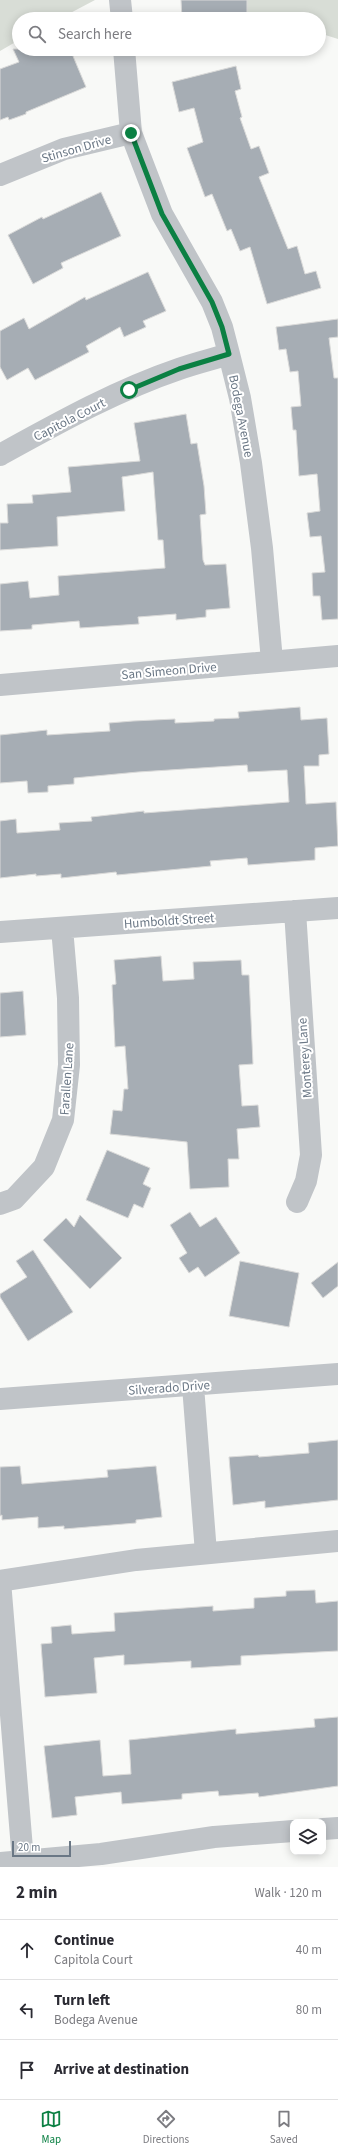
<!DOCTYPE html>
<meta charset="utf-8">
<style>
:root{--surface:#fff;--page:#f2f2f3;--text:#2b2b33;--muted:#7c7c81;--line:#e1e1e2;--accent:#0b8043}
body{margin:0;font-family:"Source Sans 3",sans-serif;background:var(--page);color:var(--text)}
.controls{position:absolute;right:12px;bottom:12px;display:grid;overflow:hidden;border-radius:8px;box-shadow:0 2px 10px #0003}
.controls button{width:36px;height:36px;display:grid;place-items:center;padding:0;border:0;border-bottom:1px solid var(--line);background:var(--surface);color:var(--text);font:20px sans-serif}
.scale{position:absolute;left:12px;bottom:10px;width:59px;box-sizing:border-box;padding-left:4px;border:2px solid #6a7785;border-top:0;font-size:11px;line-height:14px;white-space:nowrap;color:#6a7785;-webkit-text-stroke:3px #fff;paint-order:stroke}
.stop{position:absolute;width:12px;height:12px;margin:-9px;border:3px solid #0b8043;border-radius:50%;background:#fff}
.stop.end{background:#0b8043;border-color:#fff;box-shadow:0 1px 4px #0008}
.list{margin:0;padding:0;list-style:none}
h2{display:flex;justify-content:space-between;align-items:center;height:52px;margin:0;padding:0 16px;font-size:17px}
h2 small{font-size:13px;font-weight:400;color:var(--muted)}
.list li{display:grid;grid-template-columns:26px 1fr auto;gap:12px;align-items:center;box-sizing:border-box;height:60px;padding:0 16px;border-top:1px solid var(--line)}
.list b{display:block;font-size:15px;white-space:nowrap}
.list p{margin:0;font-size:13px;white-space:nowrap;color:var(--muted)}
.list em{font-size:13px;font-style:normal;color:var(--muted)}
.icon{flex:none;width:22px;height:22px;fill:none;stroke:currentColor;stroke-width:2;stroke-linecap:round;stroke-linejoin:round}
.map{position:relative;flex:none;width:338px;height:1867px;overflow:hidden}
.search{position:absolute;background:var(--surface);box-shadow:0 2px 10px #0003;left:12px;right:12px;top:12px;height:44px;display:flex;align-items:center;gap:10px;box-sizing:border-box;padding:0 14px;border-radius:22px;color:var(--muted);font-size:15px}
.sheet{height:232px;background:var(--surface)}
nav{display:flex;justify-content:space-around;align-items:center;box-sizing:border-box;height:56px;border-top:1px solid var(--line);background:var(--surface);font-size:11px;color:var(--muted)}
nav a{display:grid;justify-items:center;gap:2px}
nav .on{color:var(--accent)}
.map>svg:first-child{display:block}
</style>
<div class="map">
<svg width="338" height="1867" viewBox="0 0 338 1867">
<rect width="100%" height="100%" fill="#f8f9f7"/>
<!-- green -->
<path fill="#d8ddd6" d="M 0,0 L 95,0 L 59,19 L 19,19 L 19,40 L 0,51 Z
M 202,0 L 338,0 L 338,39 L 319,33 L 319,19 L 269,19 Z"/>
<!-- building -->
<path fill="#a6adb4" stroke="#dadad9" d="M 181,0 L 247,0 L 247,16 L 234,16 L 234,19 L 182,19 Z
M 13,49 L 70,49 L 86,87 L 26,112 L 26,114 L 9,120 L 8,117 L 0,120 L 0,69 L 19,62 Z
M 236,66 L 241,89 L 235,91 L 242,117 L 240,118 L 251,149 L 259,146 L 269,173 L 259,177 L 288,249 L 297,246 L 305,274 L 316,271 L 321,288 L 267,304 L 250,247 L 240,251 L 231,229 L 227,231 L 212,194 L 205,197 L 187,148 L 203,142 L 194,108 L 179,112 L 172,82 Z
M 101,192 L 121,236 L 61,263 L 63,268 L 33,284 L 8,235 L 42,217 L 43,219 Z
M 148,272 L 166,311 L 143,321 L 146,327 L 124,337 L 120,327 L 86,346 L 89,352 L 35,380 L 28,368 L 7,380 L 0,367 L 0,331 L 24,318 L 29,329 L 85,297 L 86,300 Z
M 338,319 L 338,337 L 329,338 L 334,378 L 338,378 L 338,619 L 322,620 L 320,596 L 313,596 L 312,573 L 325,572 L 321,536 L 310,537 L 307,513 L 320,511 L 317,474 L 299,476 L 296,430 L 293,430 L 291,407 L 301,406 L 298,371 L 290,372 L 286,349 L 279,350 L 276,327 Z
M 186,414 L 191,444 L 197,443 L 204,486 L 206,514 L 200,515 L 203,560 L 205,565 L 226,564 L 230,608 L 206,610 L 206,617 L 176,620 L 176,614 L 138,617 L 139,624 L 80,628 L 79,621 L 32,625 L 32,629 L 0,631 L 0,584 L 28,581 L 30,598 L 59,595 L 58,576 L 165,568 L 163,540 L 158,540 L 153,472 L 122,477 L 125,511 L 57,517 L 58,546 L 0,550 L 0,523 L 8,523 L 7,504 L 33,503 L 32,495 L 71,492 L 68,467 L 140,461 L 134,423 Z
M 300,707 L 301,720 L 327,718 L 329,754 L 319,755 L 319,766 L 304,766 L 306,804 L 336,802 L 338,846 L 315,848 L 315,860 L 248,865 L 247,858 L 210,861 L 211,866 L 117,875 L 116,872 L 61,878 L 61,874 L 36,876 L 36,874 L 0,878 L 0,821 L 16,819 L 17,833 L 60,830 L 59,823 L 92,821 L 91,817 L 144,811 L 144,813 L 289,802 L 287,770 L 248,772 L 247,765 L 138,772 L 74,778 L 74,784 L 48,786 L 48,792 L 28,793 L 27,781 L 0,783 L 0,735 L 47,730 L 47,735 L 110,731 L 109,723 L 133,721 L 175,719 L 175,723 L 214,721 L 214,719 L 239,718 L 238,712 Z
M 161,956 L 163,981 L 194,979 L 193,962 L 241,960 L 242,975 L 249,975 L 253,1064 L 239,1065 L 242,1106 L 258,1105 L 260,1127 L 237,1129 L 239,1159 L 228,1159 L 229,1187 L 190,1189 L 187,1142 L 110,1134 L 113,1110 L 122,1111 L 124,1089 L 128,1089 L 125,1046 L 115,1047 L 112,985 L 116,984 L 114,960 Z
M 23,991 L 26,1035 L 0,1037 L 0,993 Z
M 107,1150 L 150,1168 L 143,1184 L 151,1188 L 143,1208 L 134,1204 L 128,1218 L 86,1200 Z
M 190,1212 L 200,1227 L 216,1217 L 240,1253 L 205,1277 L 198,1267 L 189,1273 L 179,1258 L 187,1253 L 170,1225 Z
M 80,1215 L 122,1258 L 90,1289 L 43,1240 L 66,1218 L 74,1227 Z
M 33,1250 L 73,1312 L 28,1341 L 0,1297 L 0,1294 L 27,1277 L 16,1261 Z
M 240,1261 L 299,1273 L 289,1327 L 229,1316 Z
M 338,1262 L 338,1286 L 323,1298 L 311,1283 Z
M 338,1440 L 338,1500 L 265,1508 L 265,1501 L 233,1505 L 229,1457 L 258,1455 L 259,1457 L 309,1453 L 308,1443 Z
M 20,1466 L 22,1484 L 108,1477 L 107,1470 L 156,1466 L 162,1517 L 136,1520 L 136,1523 L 64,1529 L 64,1526 L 38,1528 L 38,1517 L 2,1520 L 2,1515 L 0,1516 L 0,1467 Z
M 315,1590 L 316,1603 L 338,1601 L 338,1651 L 241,1656 L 241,1665 L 191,1668 L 191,1661 L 124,1665 L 124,1655 L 94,1658 L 97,1693 L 45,1697 L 41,1644 L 52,1643 L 51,1627 L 71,1625 L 72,1634 L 115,1631 L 114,1613 L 213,1606 L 213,1611 L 254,1608 L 254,1598 L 286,1596 L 286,1591 Z
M 338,1717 L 338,1786 L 259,1797 L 258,1793 L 219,1796 L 218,1791 L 182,1794 L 182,1799 L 122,1804 L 121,1792 L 75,1797 L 77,1815 L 52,1818 L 44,1746 L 100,1740 L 103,1776 L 131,1774 L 129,1740 L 236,1729 L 236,1734 L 315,1727 L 314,1719 Z"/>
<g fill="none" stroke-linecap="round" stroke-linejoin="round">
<!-- minor -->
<path stroke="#c0c4c8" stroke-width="22" d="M 120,0 L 122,19
M 124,49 L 131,133 L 162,214 L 212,302 L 222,327 L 229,354 L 240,398 L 251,463 L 262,548 L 272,661
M 0,175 L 64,149 L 131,133
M 0,455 C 58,423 117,390 179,369 C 196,363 213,359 229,354
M 0,685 L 338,656
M 295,911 L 311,1155 L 306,1181 L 297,1202
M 0,932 L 338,908
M 0,1204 L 14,1199 L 44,1167 L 63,1120 L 69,1065 L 68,998 L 62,928
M 193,1386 L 206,1553
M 0,1399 L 338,1374
M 323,1829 L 338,1828
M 23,1861 L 0,1581 L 136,1560 L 338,1541
M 0,1863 L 101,1854 L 214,1837 L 293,1831"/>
</g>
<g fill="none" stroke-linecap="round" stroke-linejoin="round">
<!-- route -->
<path stroke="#0b8043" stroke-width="5" d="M 129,390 L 179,369 L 229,354 L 222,327 L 212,302 L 162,214 L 131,133"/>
</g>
<g text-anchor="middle" stroke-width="4" stroke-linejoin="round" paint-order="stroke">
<!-- street labels -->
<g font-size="13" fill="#6a7785" stroke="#fff">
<text transform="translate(76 148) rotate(-16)" y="5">Stinson Drive</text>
<text transform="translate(242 416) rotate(79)" y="5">Bodega Avenue</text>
<text transform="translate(69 419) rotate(-27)" y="5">Capitola Court</text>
<text transform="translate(169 670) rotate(-5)" y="5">San Simeon Drive</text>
<text transform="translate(169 920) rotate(-4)" y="5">Humboldt Street</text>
<text transform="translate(304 1058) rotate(-94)" y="5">Monterey Lane</text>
<text transform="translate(66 1079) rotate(-86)" y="5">Farallen Lane</text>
<text transform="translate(169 1387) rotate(-4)" y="5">Silverado Drive</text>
</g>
</g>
</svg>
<div class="controls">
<button><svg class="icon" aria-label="layers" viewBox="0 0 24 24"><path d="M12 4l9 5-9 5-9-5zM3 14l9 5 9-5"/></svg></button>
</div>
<div class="scale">20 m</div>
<div class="stop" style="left:129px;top:390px"></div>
<div class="stop end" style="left:131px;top:133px"></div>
<div class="search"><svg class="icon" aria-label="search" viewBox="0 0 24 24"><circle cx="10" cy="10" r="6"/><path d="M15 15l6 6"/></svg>Search here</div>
</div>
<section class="sheet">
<h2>2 min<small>Walk · 120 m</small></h2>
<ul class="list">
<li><svg class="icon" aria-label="ahead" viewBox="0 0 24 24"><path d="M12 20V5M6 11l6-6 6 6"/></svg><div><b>Continue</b><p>Capitola Court</p></div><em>40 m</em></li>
<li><svg class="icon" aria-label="left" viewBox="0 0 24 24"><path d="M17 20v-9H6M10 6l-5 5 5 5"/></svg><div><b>Turn left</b><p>Bodega Avenue</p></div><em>80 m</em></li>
<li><svg class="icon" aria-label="arrive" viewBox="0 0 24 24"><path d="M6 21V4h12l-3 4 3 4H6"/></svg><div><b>Arrive at destination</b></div></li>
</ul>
</section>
<nav>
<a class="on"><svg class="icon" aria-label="map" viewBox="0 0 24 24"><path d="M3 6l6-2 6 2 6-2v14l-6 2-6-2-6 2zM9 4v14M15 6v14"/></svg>Map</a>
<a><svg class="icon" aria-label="directions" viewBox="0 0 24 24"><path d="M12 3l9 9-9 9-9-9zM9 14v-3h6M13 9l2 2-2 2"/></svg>Directions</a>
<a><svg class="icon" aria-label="saved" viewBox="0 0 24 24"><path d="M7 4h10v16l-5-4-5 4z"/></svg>Saved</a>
</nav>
